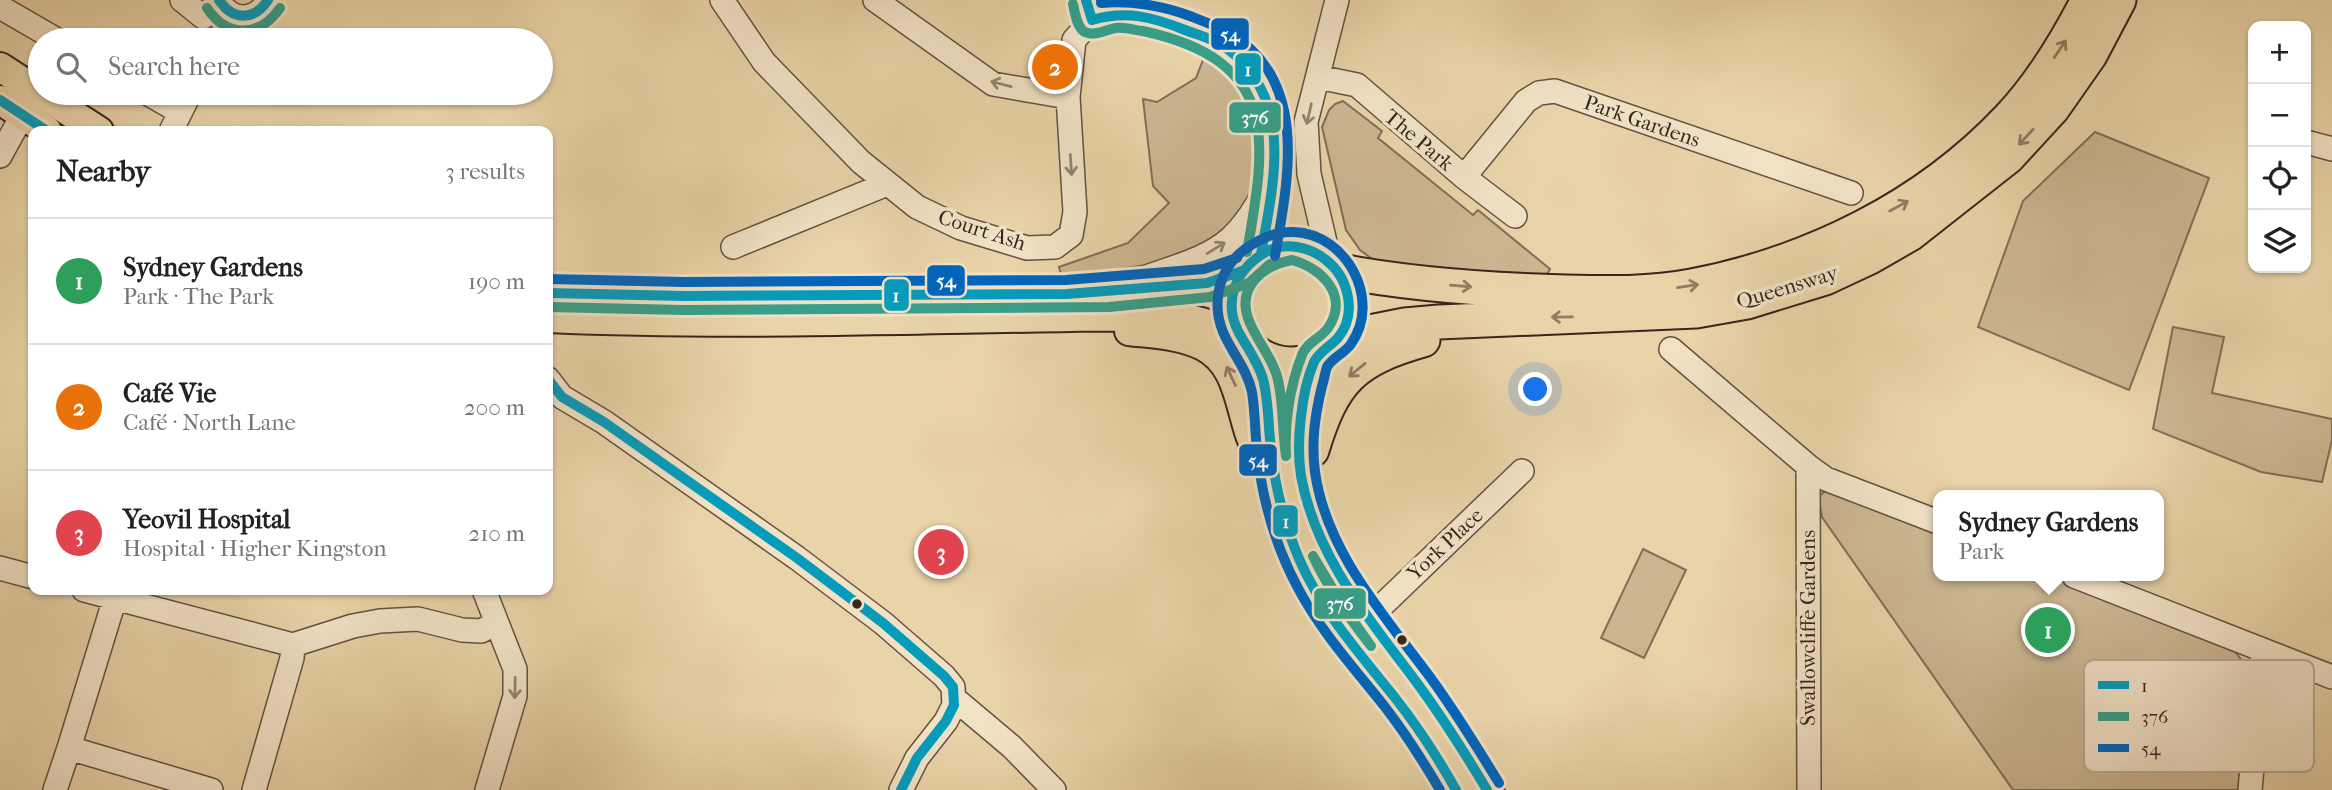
<!DOCTYPE html>
<meta charset="utf-8">
<style>
:root{--surface:#fff;--page:#f2f2f2;--text:#222;--muted:#767676;--line:#e0e0e0;--accent:#8f2418}
body{margin:0;font-family:"IM FELL French Canon",serif;background:var(--page);color:var(--text)}
.controls{position:absolute;right:21px;top:21px;display:grid;overflow:hidden;border-radius:14px;box-shadow:0 2px 5px #0004}
.controls button{width:63px;height:63px;display:grid;place-items:center;padding:0;border:0;border-bottom:2px solid var(--line);background:var(--surface);color:var(--text);font:35px sans-serif}
.you{position:absolute;left:1536px;top:390px;width:24px;height:24px;margin:-18px;border:5px solid #fff;border-radius:50%;background:#1a73e8;box-shadow:0 0 0 10px #1a73e833}
.badge{display:grid;place-items:center;width:46px;height:46px;border-radius:50%;background:var(--accent);color:#fff;font-size:23px;font-weight:700}
.pin{position:absolute;translate:-50% -50%;border:4px solid #fff;box-shadow:0 2px 7px #0006}
.popup{position:absolute;left:1933px;top:490px;width:231px;height:91px;box-sizing:border-box;display:grid;place-content:center;border-radius:14px;background:var(--surface);filter:drop-shadow(0 2px 5px #0005);font-size:23px;white-space:nowrap;color:var(--muted)}
.popup b{font-size:26px;color:var(--text)}
.popup::after{content:'';position:absolute;left:50%;top:100%;margin-left:-14px;border:14px solid transparent;border-top-color:var(--surface)}
.list{margin:0;padding:0;list-style:none}
h2{display:flex;justify-content:space-between;align-items:center;height:91px;margin:0;padding:0 28px;font-size:30px}
h2 small{font-size:23px;font-weight:400;color:var(--muted)}
.list li{display:grid;grid-template-columns:46px 1fr auto;gap:21px;align-items:center;box-sizing:border-box;height:126px;padding:0 28px;border-top:2px solid var(--line)}
.list b{display:block;font-size:26px;white-space:nowrap}
.list p{margin:0;font-size:23px;white-space:nowrap;color:var(--muted)}
.list em{font-size:23px;font-style:normal;color:var(--muted)}
.icon{flex:none;width:38px;height:38px;fill:none;stroke:currentColor;stroke-width:2;stroke-linecap:round;stroke-linejoin:round}
.map{position:relative;flex:none;width:2332px;height:790px;overflow:hidden}
.search{position:absolute;background:var(--surface);box-shadow:0 2px 5px #0004;left:28px;top:28px;width:525px;height:77px;display:flex;align-items:center;gap:18px;box-sizing:border-box;padding:0 24px;border-radius:38px;color:var(--muted);font-size:26px}
.panel{position:absolute;background:var(--surface);box-shadow:0 2px 5px #0004;left:28px;top:126px;width:525px;height:469px;border-radius:14px}
.map>svg:first-child{display:block}
</style>
<div class="map">
<svg width="2332" height="790" viewBox="0 0 2332 790">
<rect width="100%" height="100%" fill="#e9d3a8"/>
<filter id="stains"><feTurbulence type="fractalNoise" baseFrequency=".00286" numOctaves="4"/><feColorMatrix values="0 0 0 0 .2 0 0 0 0 .09 0 0 0 0 .02 0 0 0 .5 -.17"/></filter>
<radialGradient id="worn" r=".72"><stop offset=".6" stop-color="#630" stop-opacity="0"/><stop offset="1" stop-color="#630" stop-opacity=".3"/></radialGradient>
<!-- green -->
<path fill="#cbb691" stroke="#806e58" stroke-width="2" d="M 1208,47 L 1242,76 L 1257,99 L 1267,144 L 1260,185 L 1249,205 L 1214,240 L 1185,254 L 1146,265 L 1062,278 L 1059,267 L 1128,243 L 1169,203 L 1153,186 L 1143,99 L 1157,102 L 1196,78 Z
M 1343,101 L 1382,131 L 1378,138 L 1473,215 L 1478,210 L 1550,269 L 1544,280 L 1399,266 L 1375,261 L 1360,250 L 1346,230 L 1322,127 L 1329,110 L 1335,104 Z
M 2095,132 L 2209,178 L 2129,390 L 1978,327 L 2023,201 Z
M 2173,327 L 2224,337 L 2212,393 L 2332,419 L 2332,440 L 2322,482 L 2261,472 L 2153,429 Z
M 1828,489 L 1938,529 L 1938,576 L 2058,576 L 2230,645 L 2247,667 L 2249,697 L 2238,790 L 2013,790 L 1822,517 L 1818,497 Z
M 1643,549 L 1686,570 L 1644,658 L 1601,638 Z"/>
<g fill="none" stroke-linecap="round" stroke-linejoin="round">
<!-- minor casing -->
<g stroke="#635141" stroke-width="26">
<path id="minor" d="M 182,0 L 203,17
M 219,0 C 230,23 257,22 268,0
M 722,0 L 764,62 L 861,162 L 917,207 L 961,228 L 1027,248 L 1055,247 L 1071,235 L 1075,212 L 1068,97 L 1074,40 L 1092,20
M 875,0 L 993,84 L 1068,97
M 0,7 L 57,40
M 1092,20 C 1100,18 1110,14 1118,14 C 1142,15 1169,23 1191,32 C 1202,37 1215,40 1225,47 C 1297,97 1273,181 1261,254
M 219,40 L 233,16
M 1318,77 L 1357,85 L 1464,177 L 1515,216
M 147,93 L 180,112
M 171,131 L 190,93
M 2306,142 L 2332,149
M 0,156 L 23,114
M 1464,177 L 1526,101 L 1539,93 L 1555,91 L 1851,193
M 733,247 L 887,184
M 1329,259 L 1309,174 L 1306,122 L 1337,0
M 1131,283 C 1164,269 1204,262 1231,238 C 1246,224 1257,206 1266,188
M 1671,349 L 1808,466 L 1826,479 L 1938,522
M 548,379 L 562,397 L 604,422 L 797,558 L 883,623 L 944,676 L 953,687 L 954,705 L 946,721 L 917,758 L 901,790
M 1808,466 L 1809,790
M 0,568 L 33,577
M 2074,576 L 2332,677
M 84,590 L 293,645 L 353,626 L 380,621 L 418,619 L 462,630 L 481,631 L 497,623
M 484,590 L 515,669 L 515,696 L 487,790
M 1368,619 L 1522,471
M 955,699 L 1012,747 L 1054,790
M 69,748 L 115,598
M 55,790 L 69,748 L 211,790
M 254,790 L 292,658 L 293,645
M 2250,790 L 2263,651"/>
</g>
<!-- major casing -->
<g stroke="#36261f" stroke-width="32">
<path id="major" d="M 0,67 L 99,131
M 0,100 L 47,131
M 548,293 L 684,296 L 1067,294 L 1207,283 L 1242,271
M 548,318 C 753,327 958,317 1163,316 C 1192,317 1214,325 1241,337
M 1129,331 C 1154,334 1181,335 1203,346 C 1237,363 1239,403 1250,435 C 1255,450 1266,464 1274,477"/>
</g>
<!-- highway casing -->
<g stroke="#36261f" stroke-width="37">
<path id="highway" d="M1232 305a59 59 0 1 1 118 0a59 59 0 1 1-118 0Z
M 1340,271 C 1414,285 1490,290 1566,292 C 1608,293 1650,294 1692,286 C 1811,263 1925,207 2009,118 C 2041,84 2067,41 2088,0
M 1340,338 L 1405,325 L 1439,322 L 1696,311 L 1747,302 L 1825,278 L 1870,257 L 1910,234 L 2008,157 L 2053,108 L 2090,55 L 2119,0
M 1252,350 L 1266,388 L 1272,454 L 1280,499 L 1301,564 L 1335,622 L 1407,714 L 1456,790
M 1315,359 C 1309,384 1300,411 1299,437 C 1295,537 1365,613 1420,687 C 1444,720 1466,755 1487,790
M 1312,450 C 1333,380 1353,360 1423,340"/>
</g>
<!-- minor -->
<use href="#minor" stroke="#f1e2c6" stroke-width="23"/>
<!-- major -->
<use href="#major" stroke="#e9d3a8" stroke-width="28"/>
<!-- highway -->
<use href="#highway" stroke="#e9d3a8" stroke-width="33"/>
<!-- bus-1 casing -->
<g stroke="#f1e2c6" stroke-width="16">
<path id="bus-1" d="M 219,0 C 233,21 254,21 268,0
M 1086,0 L 1092,20 C 1126,10 1153,17 1185,30 C 1198,35 1214,39 1225,47 C 1295,98 1274,181 1261,254
M 0,100 L 47,131
M 548,293 L 684,296 L 1067,294 L 1207,283 L 1242,271
M 548,379 L 562,397 L 604,422 L 797,558 L 883,623 L 944,676 L 953,687 L 954,705 L 946,721 L 917,758 L 901,790
M 1456,790 C 1438,758 1418,727 1396,699 C 1361,655 1323,613 1300,561 C 1285,526 1275,487 1271,449 C 1268,426 1269,402 1263,379 C 1258,362 1248,349 1239,333 C 1222,301 1236,269 1266,252 C 1285,241 1310,247 1326,260 C 1349,278 1358,315 1337,339 C 1330,346 1318,353 1314,362 C 1301,392 1296,444 1301,476 C 1316,559 1372,622 1420,687 C 1444,720 1466,755 1487,790"/>
</g>
<!-- bus-2 casing -->
<g stroke="#f1e2c6" stroke-width="16">
<path id="bus-2" d="M 1073,4 C 1075,13 1077,28 1085,32 C 1095,37 1107,29 1116,28 C 1125,27 1134,30 1143,31 C 1280,61 1267,138 1247,252
M 207,8 C 227,38 259,38 280,8
M 1292,260 C 1322,268 1350,296 1328,328 C 1321,338 1306,343 1302,355 C 1290,386 1284,423 1286,456 C 1282,430 1284,402 1277,376 C 1271,355 1255,339 1248,318 C 1237,286 1264,265 1292,260 Z
M 548,307 L 684,310 L 1109,307 L 1210,297 L 1249,283 L 1270,264
M 1313,556 L 1345,609 L 1371,646 C 1349,618 1328,589 1313,556 Z"/>
</g>
<!-- bus-3 casing -->
<g stroke="#f1e2c6" stroke-width="16">
<path id="bus-3" d="M 1101,0 L 1101,3 C 1130,0 1163,6 1190,16 C 1203,21 1217,26 1229,33 C 1310,80 1288,181 1275,256
M 548,279 L 684,282 L 1066,280 L 1204,269 L 1237,258
M 1440,790 C 1423,761 1405,733 1385,707 C 1355,669 1322,633 1299,590 C 1276,548 1262,498 1257,451 C 1255,431 1255,411 1252,392 C 1247,369 1232,353 1223,332 C 1211,302 1219,268 1245,249 C 1260,239 1275,231 1294,232 C 1347,234 1382,300 1351,344 C 1345,353 1332,358 1327,367 C 1325,372 1324,381 1322,386 C 1315,415 1311,442 1315,472 C 1326,551 1384,615 1430,677 C 1455,711 1477,747 1499,783"/>
</g>
<!-- bus-1 -->
<use href="#bus-1" stroke="#059cbc" stroke-width="10"/>
<!-- bus-2 -->
<use href="#bus-2" stroke="#379f8a" stroke-width="10"/>
<!-- bus-3 -->
<use href="#bus-3" stroke="#0065bd" stroke-width="10"/>
</g>
<!-- one-way arrows -->
<defs><path id="oneway-shaft" d="M-6 0H5M1.5-3L5.5 0L1.5 3" fill="none" stroke-width="1.6" stroke-linecap="round" stroke-linejoin="round" transform="scale(1.75)"/></defs>
<g stroke="#907c64">
<use href="#oneway-shaft" transform="translate(2060 49) rotate(-56)"/>
<use href="#oneway-shaft" transform="translate(2026 137) rotate(133)"/>
<use href="#oneway-shaft" transform="translate(1899 206) rotate(-29)"/>
<use href="#oneway-shaft" transform="translate(1461 286) rotate(5)"/>
<use href="#oneway-shaft" transform="translate(1688 286) rotate(-9)"/>
<use href="#oneway-shaft" transform="translate(1562 317) rotate(179)"/>
<use href="#oneway-shaft" transform="translate(1357 370) rotate(141)"/>
<use href="#oneway-shaft" transform="translate(1231 376) rotate(-115)"/>
</g>
<g stroke="#948472">
<use href="#oneway-shaft" transform="translate(1001 84) rotate(-165)"/>
<use href="#oneway-shaft" transform="translate(1309 114) rotate(103)"/>
<use href="#oneway-shaft" transform="translate(1071 165) rotate(86)"/>
<use href="#oneway-shaft" transform="translate(1216 248) rotate(-32)"/>
<use href="#oneway-shaft" transform="translate(515 688) rotate(91)"/>
</g>
<!-- markers -->
<g fill="#36261f" stroke="#f1e2c6" stroke-width="2.5">
<circle cx="857" cy="604" r="6"/>
<circle cx="1402" cy="640" r="6"/>
</g>
<g text-anchor="middle" stroke-width="7" stroke-linejoin="round" paint-order="stroke">
<!-- street labels -->
<g font-size="21" fill="#36261f" stroke="#f1e2c6">
<text transform="translate(1642 121) rotate(19)" y="7">Park Gardens</text>
<text transform="translate(1419 140) rotate(40)" y="7">The Park</text>
<text transform="translate(982 230) rotate(18)" y="7">Court Ash</text>
<text transform="translate(1787 287) rotate(-17)" y="7">Queensway</text>
<text transform="translate(1445 544) rotate(-43)" y="7">York Place</text>
<text transform="translate(1808 628) rotate(-90)" y="7">Swallowcliffe Gardens</text>
</g>
</g>
<!-- legend -->
<rect x="2084" y="660" width="230" height="112" rx="10" fill="#f1e2c6" stroke="#b9aa94" stroke-width="2"/>
<rect x="2098" y="681" width="31" height="8" fill="#059cbc"/>
<rect x="2098" y="712" width="31" height="9" fill="#379f8a"/>
<rect x="2098" y="744" width="31" height="8" fill="#0065bd"/>
<g font-size="19" fill="#36261f">
<text x="2141" y="692">1</text>
<text x="2141" y="723">376</text>
<text x="2141" y="755">54</text>
</g>
<g stroke="#f1e2c6" stroke-width="2.5">
<rect x="1210" y="17" width="40" height="34" rx="7" fill="#0065bd"/>
<rect x="1234" y="52" width="28" height="34" rx="7" fill="#059cbc"/>
<rect x="1228" y="101" width="54" height="33" rx="7" fill="#379f8a"/>
<rect x="926" y="264" width="40" height="33" rx="7" fill="#0065bd"/>
<rect x="883" y="278" width="27" height="34" rx="7" fill="#059cbc"/>
<rect x="1238" y="443" width="40" height="34" rx="7" fill="#0065bd"/>
<rect x="1272" y="504" width="27" height="34" rx="7" fill="#059cbc"/>
<rect x="1313" y="587" width="54" height="33" rx="7" fill="#379f8a"/>
</g>
<g font-size="19" text-anchor="middle" font-weight="bold" fill="#fff">
<text x="1230" y="41">54</text>
<text x="1248" y="76">1</text>
<text x="1255" y="124">376</text>
<text x="946" y="287">54</text>
<text x="896" y="302">1</text>
<text x="1258" y="467">54</text>
<text x="1286" y="528">1</text>
<text x="1340" y="610">376</text>
</g>
<rect width="100%" height="100%" filter="url(#stains)"/>
<rect width="100%" height="100%" fill="url(#worn)"/>
</svg>
<div class="controls">
<button>+</button>
<button>−</button>
<button><svg class="icon" aria-label="locate" viewBox="0 0 24 24"><circle cx="12" cy="12" r="6"/><path d="M12 2v4M12 18v4M2 12h4M18 12h4"/></svg></button>
<button><svg class="icon" aria-label="layers" viewBox="0 0 24 24"><path d="M12 4l9 5-9 5-9-5zM3 14l9 5 9-5"/></svg></button>
</div>
<div class="you"></div>
<div class="pin badge" style="left:2048px;top:630px;background:#2e9e5b">1</div>
<div class="popup"><b>Sydney Gardens</b>Park</div>
<div class="pin badge" style="left:1055px;top:67px;background:#e8710a">2</div>
<div class="pin badge" style="left:941px;top:552px;background:#e0444e">3</div>
<div class="search"><svg class="icon" aria-label="search" viewBox="0 0 24 24"><circle cx="10" cy="10" r="6"/><path d="M15 15l6 6"/></svg>Search here</div>
<section class="panel">
<h2>Nearby<small>3 results</small></h2>
<ul class="list">
<li><span class="badge" style="background:#2e9e5b">1</span><div><b>Sydney Gardens</b><p>Park · The Park</p></div><em>190 m</em></li>
<li><span class="badge" style="background:#e8710a">2</span><div><b>Café Vie</b><p>Café · North Lane</p></div><em>200 m</em></li>
<li><span class="badge" style="background:#e0444e">3</span><div><b>Yeovil Hospital</b><p>Hospital · Higher Kingston</p></div><em>210 m</em></li>
</ul>
</section>
</div>
